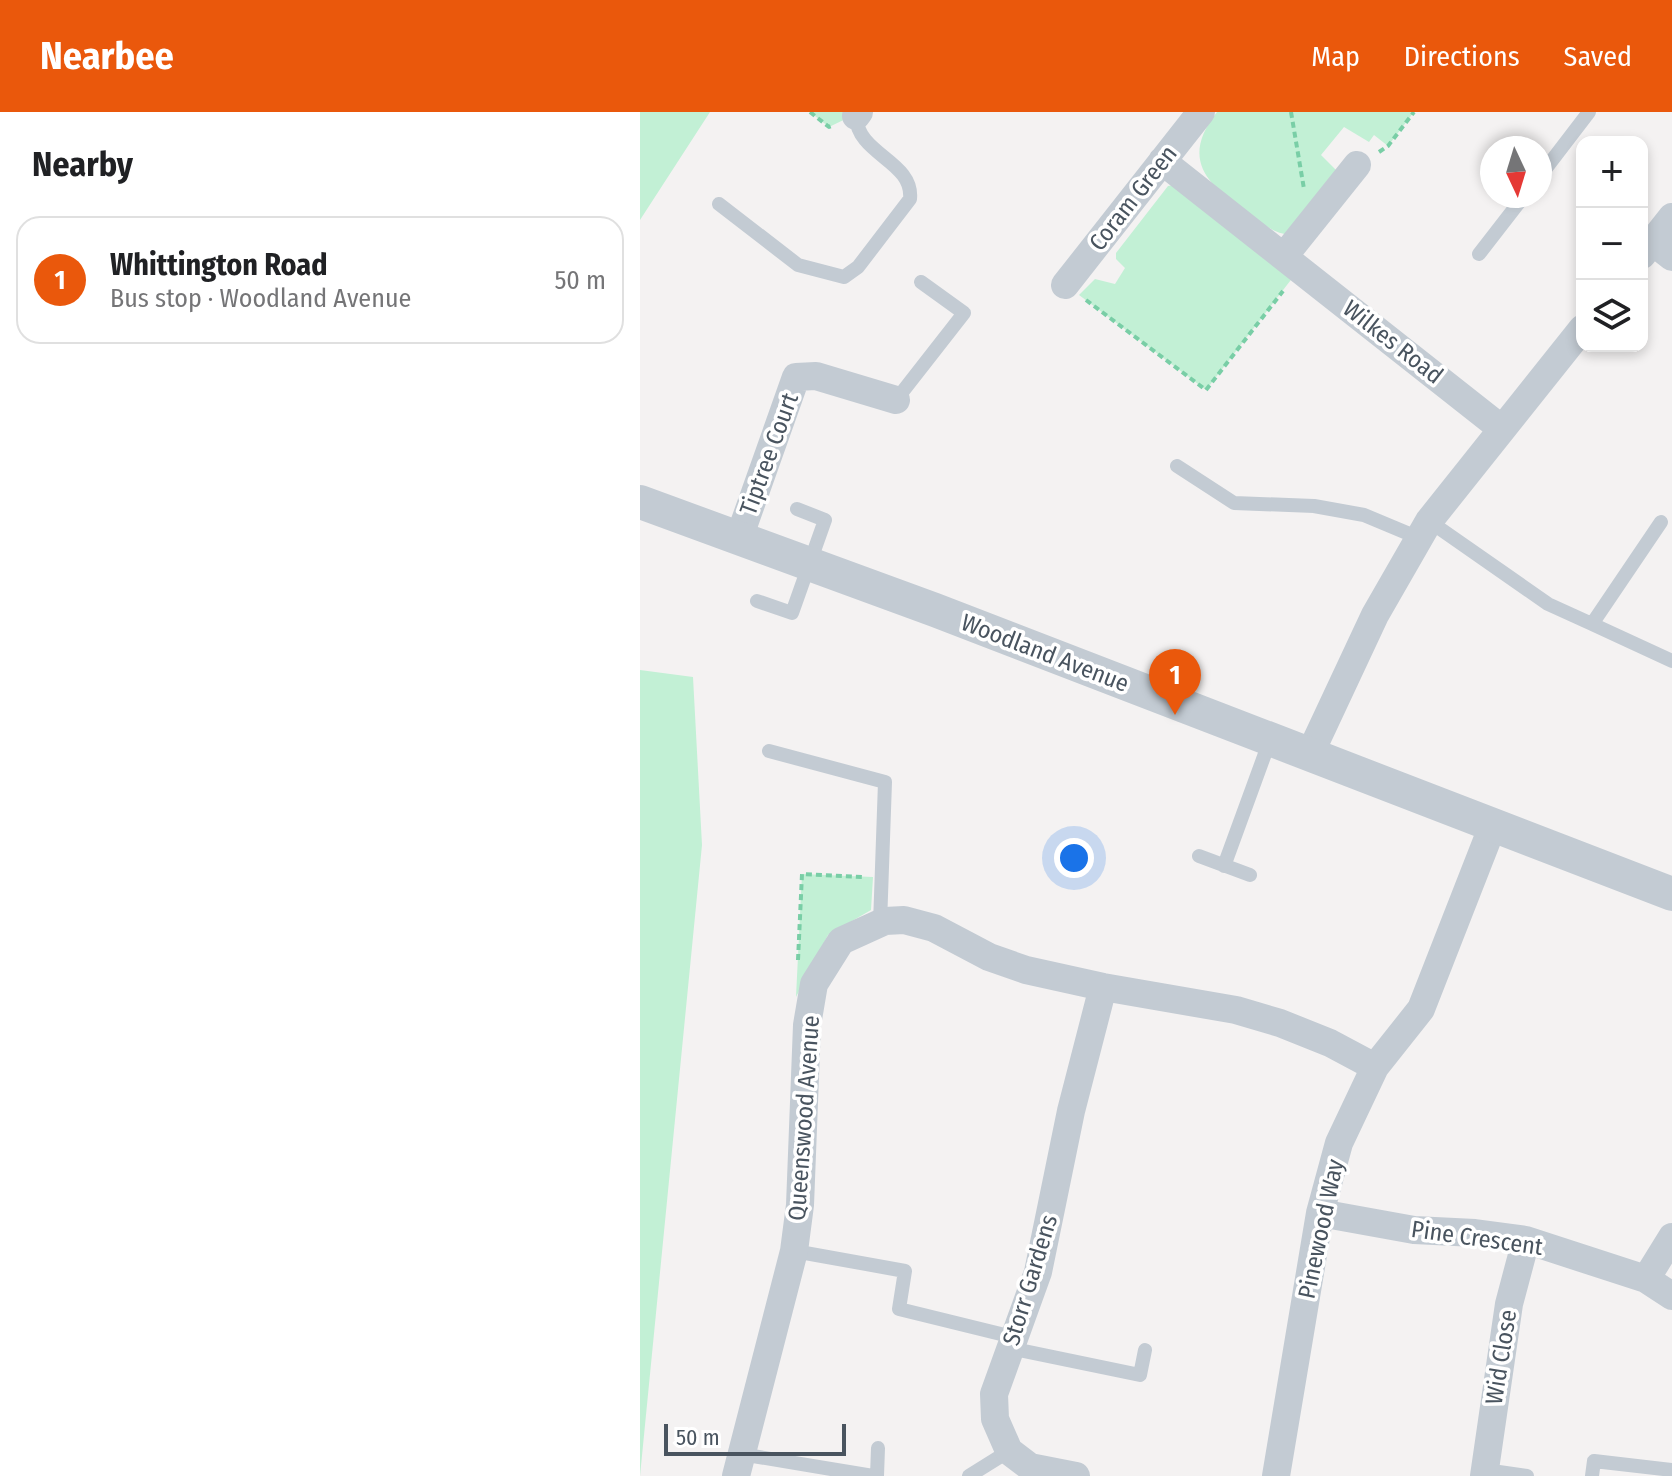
<!DOCTYPE html>
<meta charset="utf-8">
<style>
:root{--surface:#fff;--page:#f6f6f6;--text:#202124;--muted:#757577;--line:#e0e0e0;--accent:#ea580c}
body{margin:0;font-family:"Fira Sans Condensed",sans-serif;background:var(--page);color:var(--text)}
.controls{position:absolute;right:24px;top:24px;display:grid;overflow:hidden;border-radius:16px;box-shadow:0 4px 12px #0003}
.controls button{width:72px;height:72px;display:grid;place-items:center;padding:0;border:0;border-bottom:2px solid var(--line);background:var(--surface);color:var(--text);font:40px sans-serif}
.compass{position:absolute;left:840px;top:24px;width:72px;height:72px;border-radius:50%;background:var(--surface);box-shadow:0 4px 12px #0003;rotate:176deg}
.scale{position:absolute;left:24px;bottom:20px;width:182px;box-sizing:border-box;padding-left:8px;border:4px solid #49545f;border-top:0;font-size:22px;line-height:28px;white-space:nowrap;color:#49545f;-webkit-text-stroke:6px #fff;paint-order:stroke}
.you{position:absolute;left:434px;top:746px;width:28px;height:28px;margin:-20px;border:6px solid #fff;border-radius:50%;background:#1a73e8;box-shadow:0 0 0 12px #1a73e833}
.badge{display:grid;place-items:center;width:52px;height:52px;border-radius:50%;background:var(--accent);color:#fff;font-size:26px;font-weight:700}
.pin{position:absolute;translate:-50% -66px;filter:drop-shadow(0 2px 4px #0008)}
.pin::after{content:'';position:absolute;top:42px;width:28px;height:24px;background:inherit;clip-path:polygon(0 0,100% 0,50% 100%)}
.list{margin:0;padding:0;list-style:none}
h2{display:flex;justify-content:space-between;align-items:center;height:104px;margin:0;padding:0 32px;font-size:34px}
h2 small{font-size:26px;font-weight:400;color:var(--muted)}
.list li{display:grid;grid-template-columns:52px 1fr auto;gap:24px;align-items:center;box-sizing:border-box;height:128px;margin:0 16px 16px;padding:0 16px;border:2px solid var(--line);border-radius:24px}
.list b{display:block;font-size:30px;white-space:nowrap}
.list p{margin:0;font-size:26px;white-space:nowrap;color:var(--muted)}
.list em{font-size:26px;font-style:normal;color:var(--muted)}
.icon{flex:none;width:44px;height:44px;fill:none;stroke:currentColor;stroke-width:2;stroke-linecap:round;stroke-linejoin:round}
.map{position:relative;flex:none;width:1032px;height:1364px;overflow:hidden}
header{display:flex;align-items:center;gap:48px;box-sizing:border-box;height:112px;padding:0 40px;background:var(--accent);color:#fff}
header strong{font-size:38px}
nav{display:flex;gap:44px;margin-inline-start:auto;font-size:28px}
main{display:flex}
aside{flex:1;background:var(--surface)}
.map>svg:first-child{display:block}
</style>
<header>
<strong>Nearbee</strong>
<nav><a>Map</a><a>Directions</a><a>Saved</a></nav>
</header>
<main>
<aside>
<h2>Nearby<small></small></h2>
<ul class="list">
<li><span class="badge">1</span><div><b>Whittington Road</b><p>Bus stop · Woodland Avenue</p></div><em>50 m</em></li>
</ul>
</aside>
<div class="map">
<svg width="1032" height="1364" viewBox="0 0 1032 1364">
<rect width="100%" height="100%" fill="#f4f2f2"/>
<!-- green -->
<path fill="#c2f0d5" d="M 0,0 L 70,0 L 0,108 Z
M 170,0 L 220,0 L 189,15 Z
M 577,0 L 774,0 L 748,34 L 734,23 L 729,30 L 704,15 L 681,43 L 699,61 L 650,123 C 632,121 620,110 606,100 C 565,71 541,46 577,0 Z
M 543,71 L 657,160 L 566,278 L 439,183 L 455,167 L 475,172 L 485,156 L 476,147 L 476,141 L 528,74 Z
M 0,558 L 53,565 L 62,733 L 0,1364 Z
M 162,762 L 233,765 L 231,798 L 188,823 L 156,885 Z"/>
<g fill="none" stroke-linecap="round" stroke-linejoin="round">
<!-- path -->
<path stroke="#79cea6" stroke-width="4" stroke-dasharray="6 4" stroke-linecap="butt" d="M 170,0 L 189,15 L 194,13
M 651,0 L 664,77
M 739,40 L 748,34 L 774,0
M 446,188 L 566,278 L 643,179
M 158,848 L 162,762 L 223,765"/>
<!-- service -->
<path stroke="#c3cbd3" stroke-width="14" d="M 900,64 L 949,0
M 79,92 L 158,153 L 204,165 L 218,155 L 270,87 C 274,49 217,43 216,4
M 839,142 L 884,84
M 256,288 L 324,201 L 281,170
M 537,354 L 594,391 L 674,394 L 724,403 L 779,426
M 789,409 L 908,492 L 952,512 L 1021,410
M 117,489 L 152,501 L 185,408 L 157,397
M 952,512 L 1032,549
M 129,639 L 245,670 L 240,812
M 559,744 L 610,763
M 584,754 L 630,628
M 154,1139 L 265,1159 L 259,1197 L 373,1225
M 369,1236 L 500,1263 L 505,1238
M 101,1342 L 233,1364
M 845,1358 L 887,1364
M 237,1364 L 238,1336
M 329,1364 L 369,1339
M 952,1364 L 954,1349 L 1032,1358"/>
<!-- minor -->
<path stroke="#c3cbd3" stroke-width="28" d="M 216,4 L 219,0
M 522,49 L 862,317
M 1013,130 L 1032,145
M 645,143 L 717,53
M 1002,143 L 1032,105
M 425,173 L 561,0
M 99,426 L 156,265 L 176,264 L 256,288
M 669,644 L 735,503 L 789,409 L 942,217
M 680,1101 L 774,1118 L 835,1121 L 886,1128 L 1006,1167 L 1032,1184
M 1006,1167 L 1032,1125
M 96,1364 L 154,1139 L 160,1093 L 167,913 L 174,872 L 201,829 L 245,809 L 264,808 L 294,816 L 349,845 L 386,858 L 463,875 L 596,898 L 640,911 L 690,931 L 735,955
M 436,1364 L 390,1355 L 369,1339 L 355,1307 L 354,1282 L 398,1160 L 431,999 L 463,875
M 636,1364 L 680,1101 L 699,1031 L 735,955 L 781,897 L 853,713
M 844,1364 L 869,1192 L 886,1128"/>
<!-- tertiary -->
<path stroke="#c3cbd3" stroke-width="34" d="M 0,390 L 295,498 L 1032,782"/>
</g>
<g text-anchor="middle" stroke-width="7" stroke-linejoin="round" paint-order="stroke">
<!-- street labels -->
<g font-size="24" fill="#49545f" stroke="#fff">
<text transform="translate(493 86) rotate(-52)" y="8">Coram Green</text>
<text transform="translate(753 230) rotate(38)" y="8">Wilkes Road</text>
<text transform="translate(129 342) rotate(-70)" y="8">Tiptree Court</text>
<text transform="translate(405 541) rotate(21)" y="8">Woodland Avenue</text>
<text transform="translate(164 1006) rotate(-86)" y="8">Queenswood Avenue</text>
<text transform="translate(681 1117) rotate(-78)" y="8">Pinewood Way</text>
<text transform="translate(837 1126) rotate(8)" y="8">Pine Crescent</text>
<text transform="translate(390 1168) rotate(-73)" y="8">Storr Gardens</text>
<text transform="translate(861 1245) rotate(-81)" y="8">Wid Close</text>
</g>
</g>
</svg>
<div class="controls">
<button>+</button>
<button>−</button>
<button><svg class="icon" aria-label="layers" viewBox="0 0 24 24"><path d="M12 4l9 5-9 5-9-5zM3 14l9 5 9-5"/></svg></button>
</div>
<svg class="compass" viewBox="-18 -18 36 36"><path d="M0-13l5 13h-10z" fill="#e53935"/><path d="M0 13l5-13h-10z" fill="#757577"/></svg>
<div class="scale">50 m</div>
<div class="you"></div>
<div class="pin badge" style="left:535px;top:603px">1</div>
</div>
</main>
